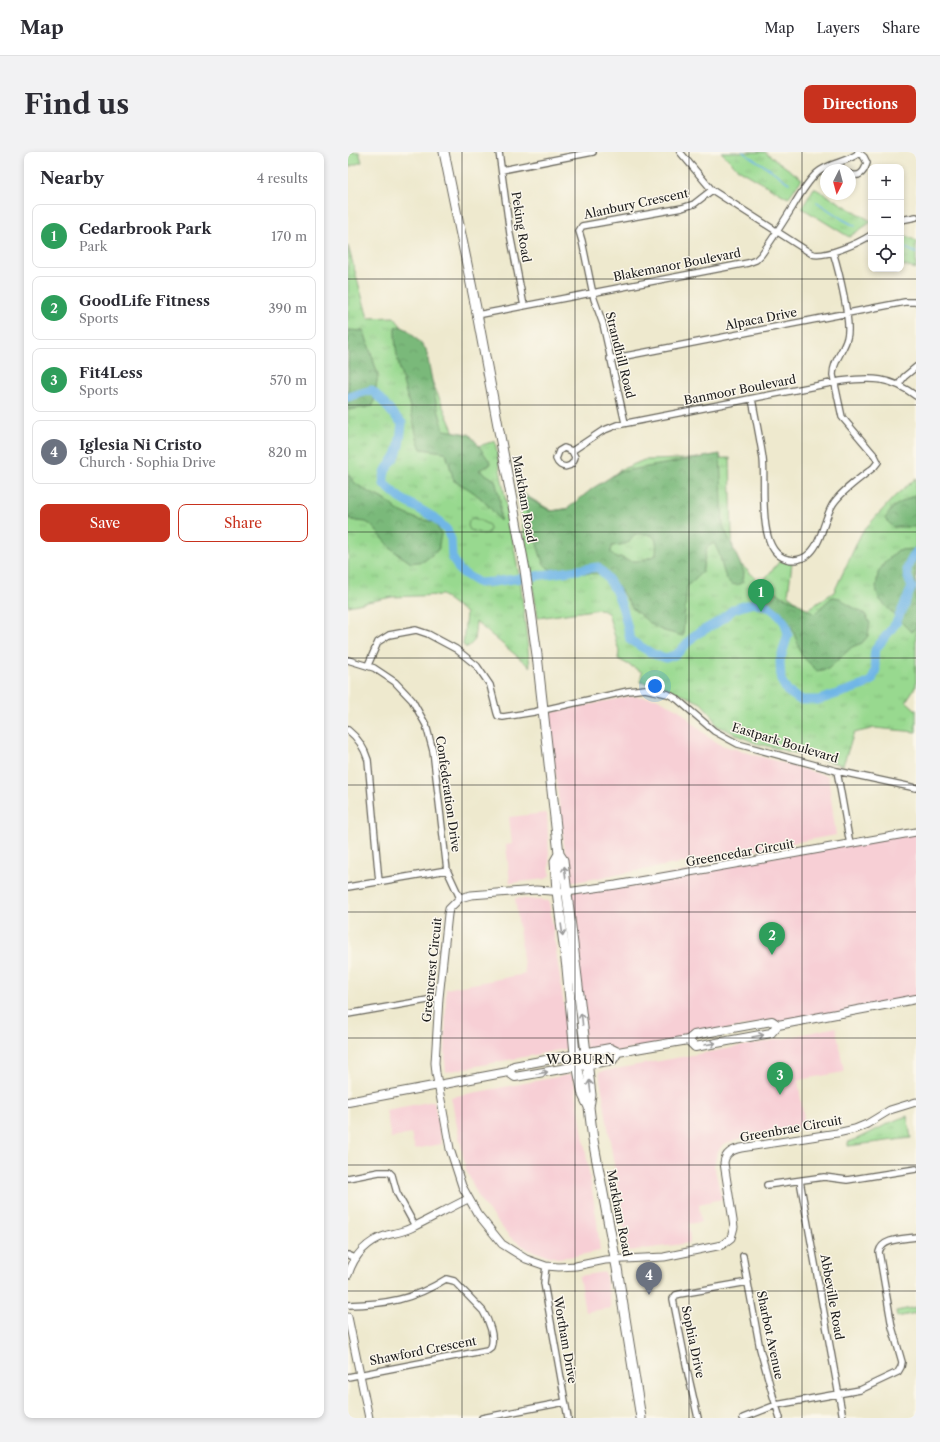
<!DOCTYPE html>
<meta charset="utf-8">
<style>
:root{--surface:#fff;--page:#f2f2f3;--text:#2b2b33;--muted:#7c7c81;--line:#e1e1e2;--accent:#c8321e}
body{margin:0;font-family:"Libre Caslon Text",serif;background:var(--page);color:var(--text)}
.controls{position:absolute;right:12px;top:12px;display:grid;overflow:hidden;border-radius:8px;box-shadow:0 2px 6px #0003}
.controls button{width:36px;height:36px;display:grid;place-items:center;padding:0;border:0;border-bottom:1px solid var(--line);background:var(--surface);color:var(--text);font:20px sans-serif}
.compass{position:absolute;left:472px;top:12px;width:36px;height:36px;border-radius:50%;background:var(--surface);box-shadow:0 2px 6px #0003;rotate:186deg}
.you{position:absolute;left:307px;top:534px;width:14px;height:14px;margin:-10px;border:3px solid #fff;border-radius:50%;background:#1a73e8;box-shadow:0 0 0 6px #1a73e833}
.badge{display:grid;place-items:center;width:26px;height:26px;border-radius:50%;background:var(--accent);color:#fff;font-size:13px;font-weight:700}
.pin{position:absolute;translate:-50% -33px;filter:drop-shadow(0 1px 2px #0008)}
.pin::after{content:'';position:absolute;top:21px;width:14px;height:12px;background:inherit;clip-path:polygon(0 0,100% 0,50% 100%)}
.list{margin:0;padding:0;list-style:none}
h2{display:flex;justify-content:space-between;align-items:center;height:52px;margin:0;padding:0 16px;font-size:17px}
h2 small{font-size:13px;font-weight:400;color:var(--muted)}
.list li{display:grid;grid-template-columns:26px 1fr auto;gap:12px;align-items:center;box-sizing:border-box;height:64px;margin:0 8px 8px;padding:0 8px;border:1px solid var(--line);border-radius:8px}
.list b{display:block;font-size:15px;white-space:nowrap}
.list p{margin:0;font-size:13px;white-space:nowrap;color:var(--muted)}
.list em{font-size:13px;font-style:normal;color:var(--muted)}
.actions{display:flex;gap:8px;padding:12px 16px}
.actions a{flex:1;padding:9px 0;border:1px solid var(--accent);border-radius:8px;text-align:center;font-size:14px;color:var(--accent)}
.actions .main{background:var(--accent);color:#fff}
.icon{flex:none;width:22px;height:22px;fill:none;stroke:currentColor;stroke-width:2;stroke-linecap:round;stroke-linejoin:round}
.map{position:relative;flex:none;width:568px;height:1266px;overflow:hidden;border-radius:8px}
header{display:flex;align-items:center;gap:24px;box-sizing:border-box;height:56px;padding:0 20px;background:var(--surface);border-bottom:1px solid var(--line)}
header strong{font-size:19px}
nav{display:flex;gap:22px;margin-inline-start:auto;font-size:14px}
.intro{display:flex;align-items:center;justify-content:space-between;box-sizing:border-box;height:96px;padding:0 24px}
h1{margin:0;font-size:28px}
.button{padding:10px 18px;border-radius:8px;background:var(--accent);color:#fff;font-size:14px;font-weight:700}
main{display:flex;gap:24px;padding:0 24px}
aside{flex:1;background:var(--surface);border-radius:8px;box-shadow:0 2px 6px #0003}
.map>svg:first-child{display:block}
</style>
<header>
<strong>Map</strong>
<nav><a>Map</a><a>Layers</a><a>Share</a></nav>
</header>
<div class="intro"><h1>Find us</h1><a class="button">Directions</a></div>
<main>
<aside>
<h2>Nearby<small>4 results</small></h2>
<ul class="list">
<li><span class="badge" style="background:#2e9e5b">1</span><div><b>Cedarbrook Park</b><p>Park</p></div><em>170 m</em></li>
<li><span class="badge" style="background:#2e9e5b">2</span><div><b>GoodLife Fitness</b><p>Sports</p></div><em>390 m</em></li>
<li><span class="badge" style="background:#2e9e5b">3</span><div><b>Fit4Less</b><p>Sports</p></div><em>570 m</em></li>
<li><span class="badge" style="background:#6b7280">4</span><div><b>Iglesia Ni Cristo</b><p>Church · Sophia Drive</p></div><em>820 m</em></li>
</ul>
<div class="actions"><a class="main">Save</a><a>Share</a></div>
</aside>
<div class="map">
<svg width="568" height="1266" viewBox="0 0 568 1266">
<defs>
<pattern id="grass-tufts" width="24" height="20" patternUnits="userSpaceOnUse"><rect width="24" height="20" fill="#98d98f"/><path d="M3 7l-1-3M5 7V3M7 7l1-3M15 17l-1-3M17 17v-4M19 17l1-3" fill="none" stroke="#82ba7b"/></pattern>
<pattern id="forest-crowns" width="20" height="18" patternUnits="userSpaceOnUse"><rect width="20" height="18" fill="#7ab97a"/><path d="M2 6a3 3 0 1 1 6 0M12 15a3 3 0 1 1 6 0" fill="none" stroke="#699e69"/></pattern>
</defs>
<rect width="100%" height="100%" fill="#fbf7ec"/>
<filter id="ink" filterUnits="userSpaceOnUse"><feTurbulence type="fractalNoise" baseFrequency=".025" numOctaves="2"/><feDisplacementMap in="SourceGraphic" scale="8" xChannelSelector="R" yChannelSelector="G"/><feConvolveMatrix kernelMatrix="1 2 1 2 8 2 1 2 1" color-interpolation-filters="sRGB"/></filter>
<filter id="wash" filterUnits="userSpaceOnUse"><feTurbulence type="fractalNoise" baseFrequency=".012" numOctaves="4" result="noise"/><feDisplacementMap in="SourceGraphic" scale="16" xChannelSelector="R" yChannelSelector="G"/><feGaussianBlur stdDeviation="0.9" result="paint"/><feColorMatrix in="noise" values="0 0 0 0 0 0 0 0 0 0 0 0 0 0 0 0 0 1.4 0 .05"/><feComposite in="paint" operator="in"/></filter>
<g filter="url(#wash)">
<rect width="100%" height="100%" fill="#eee9ce"/>
<!-- built -->
<path fill="#f7cfd5" d="M 283,544 L 308,546 L 331,558 L 360,585 L 373,593 L 480,624 L 488,683 L 228,730 L 222,729 L 217,701 L 200,561 Z
M 199,661 L 202,723 L 198,727 L 162,731 L 158,693 L 164,692 L 161,665 Z
M 568,680 L 568,847 L 430,873 L 423,869 L 270,900 L 262,896 L 238,901 L 219,740 Z
M 167,746 L 201,749 L 222,896 L 98,920 L 97,910 L 98,837 L 177,822 Z
M 488,875 L 496,920 L 450,928 L 457,974 L 391,987 L 375,992 L 369,1001 L 366,1014 L 374,1047 L 351,1052 L 353,1070 L 341,1072 L 342,1091 L 280,1099 L 251,920 L 443,885 Z
M 225,922 L 249,1069 L 252,1099 L 227,1104 L 209,1106 L 181,1098 L 162,1085 L 133,1050 L 118,1018 L 103,945 Z
M 86,949 L 94,992 L 67,997 L 63,982 L 43,986 L 38,958 Z
M 257,1120 L 263,1156 L 237,1160 L 231,1124 Z"/>
<!-- grass -->
<path fill="url(#grass-tufts)" stroke="#5a7a56" d="M 373,0 L 417,0 L 454,27 L 440,46 L 390,17 Z
M 466,36 L 523,69 L 523,70 L 501,85 L 454,56 Z
M 553,81 L 568,89 L 568,117 L 553,113 Z
M 0,94 L 20,166 L 46,165 L 69,194 L 114,299 L 147,289 L 173,434 L 182,515 L 128,470 L 126,489 L 119,496 L 115,493 L 118,461 L 94,443 L 44,445 L 0,454 Z
M 382,306 L 384,385 L 386,406 L 413,431 L 432,409 L 444,411 L 440,443 L 459,458 L 486,440 L 514,380 L 547,344 L 568,326 L 568,534 L 558,549 L 568,558 L 568,580 L 527,576 L 506,581 L 495,613 L 407,591 L 368,573 L 364,563 L 353,551 L 315,534 L 292,530 L 294,520 L 270,507 L 271,499 L 260,461 L 252,457 L 190,466 L 169,338 L 204,359 L 221,356 L 272,318 L 296,308 Z
M 559,964 L 563,986 L 500,994 L 500,990 C 521,984 538,970 559,964 Z
M 568,1155 L 568,1161 L 549,1165 L 548,1159 Z"/>
<!-- forest -->
<path fill="url(#forest-crowns)" stroke="#4b6a4b" fill-rule="evenodd" d="M 52,174 L 60,178 L 78,197 L 88,250 L 96,278 L 121,282 L 128,290 L 142,310 L 142,313 L 131,318 L 147,328 L 152,348 L 152,369 C 140,351 126,338 106,329 L 98,301 L 96,300 L 73,297 C 68,286 67,275 64,264 C 57,234 46,207 47,176 Z
M 0,178 L 16,179 L 30,223 L 25,254 L 0,258 Z
M 372,302 L 375,374 L 396,420 L 395,430 C 378,441 375,416 372,405 C 371,400 368,395 366,391 L 359,395 L 354,420 L 339,434 L 335,484 L 316,479 L 307,475 L 285,457 L 269,433 L 254,422 L 209,420 L 200,416 L 195,411 L 175,349 L 175,343 L 202,359 L 219,357 L 245,336 L 271,320 ZM 287,382 C 306,381 310,383 308,403 C 293,409 287,412 272,405 L 268,406 L 263,400 L 264,394 C 277,392 280,394 287,382 Z
M 0,322 L 7,331 L 17,338 L 39,349 L 49,358 L 69,367 L 87,370 L 93,382 L 90,398 L 76,409 L 63,411 L 46,399 L 23,373 L 18,370 L 8,369 L 0,366 Z
M 568,342 L 568,373 L 565,375 L 545,375 L 537,367 L 545,355 Z
M 568,397 L 568,476 L 563,480 L 531,447 L 528,436 L 530,421 L 537,410 L 550,398 Z
M 412,440 L 429,440 L 435,445 L 449,450 L 466,462 L 484,445 L 492,446 L 499,452 L 517,462 L 522,471 L 520,484 L 514,491 L 504,495 L 480,517 L 469,519 L 454,504 L 443,473 L 437,467 L 415,454 L 412,449 Z"/>
<!-- pitch -->
<path fill="#98d98f" stroke="#5a7a56" d="M 0,0 L 11,0 L 14,10 L 0,15 Z
M 124,366 L 129,367 L 141,373 L 142,377 L 140,381 L 135,382 L 122,378 L 120,374 L 121,369 Z"/>
<g fill="none" stroke-linecap="round" stroke-linejoin="round">
<!-- stream -->
<path stroke="#6fb6e6" stroke-width="1.5" d="M 395,0 C 404,7 413,11 423,18 C 429,22 434,27 441,31
M 469,50 L 494,67 L 507,74
M 553,94 L 568,101"/>
<!-- river -->
<path stroke="#6fb6e6" stroke-width="9" d="M 0,245 L 23,238 C 35,247 42,261 54,271 C 53,281 52,294 48,303 C 41,316 35,315 36,332 L 52,346 L 87,366 L 99,378 L 103,387 L 104,405 L 112,419 L 131,431 L 145,430 L 250,415 C 271,436 277,460 282,488 L 305,502 L 318,506 L 329,502 L 347,483 L 370,470 L 386,457 L 405,451 L 420,454 L 430,462 L 437,471 L 440,482 L 432,509 L 433,528 L 439,539 L 452,548 L 471,548 L 516,533 L 524,528 L 528,517 L 526,506 L 527,498 L 548,471 L 564,435 C 556,419 558,415 568,400"/>
</g>
</g>
<g filter="url(#ink)">
<g fill="none" stroke-linecap="round" stroke-linejoin="round">
<!-- minor casing -->
<g stroke="#66645a" stroke-width="8">
<path id="minor" d="M 151,0 L 162,82 L 176,154
M 332,0 L 364,38 L 464,102 C 477,106 511,91 523,83
M 487,12 L 494,18
M 154,18 L 245,0
M 502,22 C 512,26 516,20 519,11 L 516,5 L 511,1
M 553,68 L 568,65
M 129,163 L 400,111 L 408,108 L 413,103 C 424,88 434,72 444,56 C 451,44 459,30 469,21 C 481,10 498,11 511,1 L 510,0
M 262,207 L 557,150 L 568,150
M 551,232 L 556,225 L 568,215
M 404,247 C 408,267 412,287 415,307 C 418,332 408,400 439,407 C 447,409 456,407 462,401 C 474,390 476,366 485,352 C 494,338 513,326 526,315 L 530,310 L 527,304 L 494,265 L 485,223 C 485,208 496,199 499,186 C 504,171 490,116 485,100
M 277,271 L 255,172 L 246,147 L 234,89 L 231,79 L 234,74 L 334,56 L 346,52 L 364,38
M 224,299 L 227,305 C 225,317 212,318 208,307 L 211,299 L 216,296 L 224,299 L 254,279 L 269,273 L 493,229 C 524,225 543,225 568,244
M 0,508 L 26,516 L 47,530 L 64,548 L 78,573 L 85,599 L 99,718 L 112,746
M 20,513 L 30,490 L 41,483 L 68,478 L 80,482 L 108,497 L 129,514 L 142,533 L 149,561 L 150,564 L 155,565 L 186,560 L 280,539 L 297,537 L 320,542 L 329,547 L 366,579 L 390,592 L 489,619 L 568,636
M 0,578 C 10,586 16,595 20,608 L 31,730
M 489,619 L 502,692
M 0,735 L 99,718
M 0,862 L 91,846
M 0,1026 L 31,1020 L 41,1020 L 44,1023 L 49,1041 L 67,1074
M 452,1029 L 495,1266
M 419,1033 L 476,1025 L 499,1028 L 568,1017
M 0,1103 L 7,1106
M 395,1104 L 412,1197 L 425,1244 L 432,1266
M 198,1114 L 196,1131 L 220,1266
M 0,1153 C 38,1152 65,1148 98,1127 L 106,1129 L 135,1159 C 141,1169 147,1185 143,1195 L 139,1198 L 0,1225
M 134,1266 L 217,1250
M 350,1266 L 340,1222 L 325,1147 L 328,1143 L 332,1142 L 400,1130
M 395,1266 L 428,1253 L 512,1238 L 550,1220 L 553,1215 L 554,1210 L 544,1175 L 531,1100 C 534,1086 556,1087 568,1085"/>
</g>
<!-- tertiary casing -->
<g stroke="#66645a" stroke-width="9">
<path id="tertiary" d="M 568,680 L 268,733 L 219,740 L 188,738 L 123,743 L 112,746 L 101,757 L 100,762 L 91,846 L 87,911 L 88,921 L 102,997 L 114,1034 L 129,1061 L 154,1092 L 178,1107 L 198,1114 L 211,1115 L 228,1114 L 257,1108 L 316,1105 L 374,1093 L 383,1086 L 386,1075 L 376,1011 C 377,1001 384,998 393,996 L 489,981 L 507,977 L 519,972 L 542,958 L 568,950
M 0,1123 C 6,1104 19,1089 39,1083 C 47,1081 55,1080 63,1076 C 82,1067 101,1056 120,1047
M 0,1165 L 21,1266"/>
</g>
<!-- secondary casing -->
<g stroke="#66645a" stroke-width="10">
<path id="secondary" d="M 340,888 L 347,895 L 423,881 L 430,873 L 568,847
M 160,920 L 167,925 L 265,908 L 270,900
M 0,950 L 160,920 L 166,914 L 262,896 L 270,900 L 340,888 L 346,883 L 424,869 L 430,873"/>
</g>
<!-- primary casing -->
<g stroke="#66645a" stroke-width="11">
<path id="primary" d="M 96,0 L 128,156 L 177,418 L 189,503 L 211,702 L 215,708 L 243,943 L 241,955 L 245,988 L 269,1116 L 293,1266
M 211,702 L 207,709 L 209,739 L 219,816 L 227,902 L 235,943 L 241,955"/>
</g>
<!-- minor -->
<use href="#minor" stroke="#fff" stroke-width="5.5"/>
<!-- tertiary -->
<use href="#tertiary" stroke="#fff" stroke-width="7"/>
<!-- secondary -->
<use href="#secondary" stroke="#fff" stroke-width="8"/>
<!-- primary -->
<use href="#primary" stroke="#fff" stroke-width="9"/>
</g>
<!-- one-way arrows -->
<defs><path id="oneway-shaft" d="M-6 0H5M1.5-3L5.5 0L1.5 3" fill="none" stroke-width="1.6" stroke-linecap="round" stroke-linejoin="round"/></defs>
<g stroke="#999">
<use href="#oneway-shaft" transform="translate(217 720) rotate(-97)"/>
<use href="#oneway-shaft" transform="translate(214 778) rotate(82)"/>
<use href="#oneway-shaft" transform="translate(234 867) rotate(-96)"/>
<use href="#oneway-shaft" transform="translate(410 884) rotate(-11)"/>
<use href="#oneway-shaft" transform="translate(362 892) rotate(-10)"/>
<use href="#oneway-shaft" transform="translate(194 921) rotate(-10)"/>
<use href="#oneway-shaft" transform="translate(242 934) rotate(-97)"/>
</g>
</g>
<!-- grid -->
<path fill="none" stroke="#1c1c1c" stroke-width="1" stroke-opacity="0.55" d="M 114,0 L 114,1266M 227,0 L 227,1266M 341,0 L 341,1266M 454,0 L 454,1266M 0,127 L 568,127M 0,253 L 568,253M 0,380 L 568,380M 0,506 L 568,506M 0,633 L 568,633M 0,760 L 568,760M 0,886 L 568,886M 0,1013 L 568,1013M 0,1139 L 568,1139"/>
<g text-anchor="middle" stroke-width="3" stroke-linejoin="round" paint-order="stroke">
<!-- street labels -->
<g font-size="12" fill="#1c1c1c" stroke="#fbf7ec">
<text transform="translate(288 52) rotate(-12)" y="4">Alanbury Crescent</text>
<text transform="translate(173 75) rotate(81)" y="4">Peking Road</text>
<text transform="translate(329 113) rotate(-11)" y="4">Blakemanor Boulevard</text>
<text transform="translate(413 167) rotate(-11)" y="4">Alpaca Drive</text>
<text transform="translate(272 203) rotate(76)" y="4">Strandhill Road</text>
<text transform="translate(392 238) rotate(-11)" y="4">Banmoor Boulevard</text>
<text transform="translate(176 347) rotate(80)" y="4">Markham Road</text>
<text transform="translate(437 591) rotate(17)" y="4">Eastpark Boulevard</text>
<text transform="translate(100 642) rotate(82)" y="4">Confederation Drive</text>
<text transform="translate(392 701) rotate(-10)" y="4">Greencedar Circuit</text>
<text transform="translate(84 818) rotate(-84)" y="4">Greencrest Circuit</text>
<text transform="translate(443 977) rotate(-10)" y="4">Greenbrae Circuit</text>
<text transform="translate(271 1061) rotate(79)" y="4">Markham Road</text>
<text transform="translate(484 1145) rotate(80)" y="4">Abbeville Road</text>
<text transform="translate(422 1183) rotate(78)" y="4">Sharbot Avenue</text>
<text transform="translate(217 1188) rotate(80)" y="4">Wortham Drive</text>
<text transform="translate(345 1190) rotate(78)" y="4">Sophia Drive</text>
<text transform="translate(75 1199) rotate(-11)" y="4">Shawford Crescent</text>
</g>
<!-- neighbourhood labels -->
<g font-size="13" letter-spacing="1" fill="#1c1c1c" stroke="#fbf7ec">
<text x="233" y="912">WOBURN</text>
</g>
</g>
</svg>
<div class="controls">
<button>+</button>
<button>−</button>
<button><svg class="icon" aria-label="locate" viewBox="0 0 24 24"><circle cx="12" cy="12" r="6"/><path d="M12 2v4M12 18v4M2 12h4M18 12h4"/></svg></button>
</div>
<svg class="compass" viewBox="-18 -18 36 36"><path d="M0-13l5 13h-10z" fill="#e53935"/><path d="M0 13l5-13h-10z" fill="#7c7c81"/></svg>
<div class="you"></div>
<div class="pin badge" style="left:413px;top:460px;background:#2e9e5b">1</div>
<div class="pin badge" style="left:424px;top:803px;background:#2e9e5b">2</div>
<div class="pin badge" style="left:432px;top:943px;background:#2e9e5b">3</div>
<div class="pin badge" style="left:301px;top:1143px;background:#6b7280">4</div>
</div>
</main>
